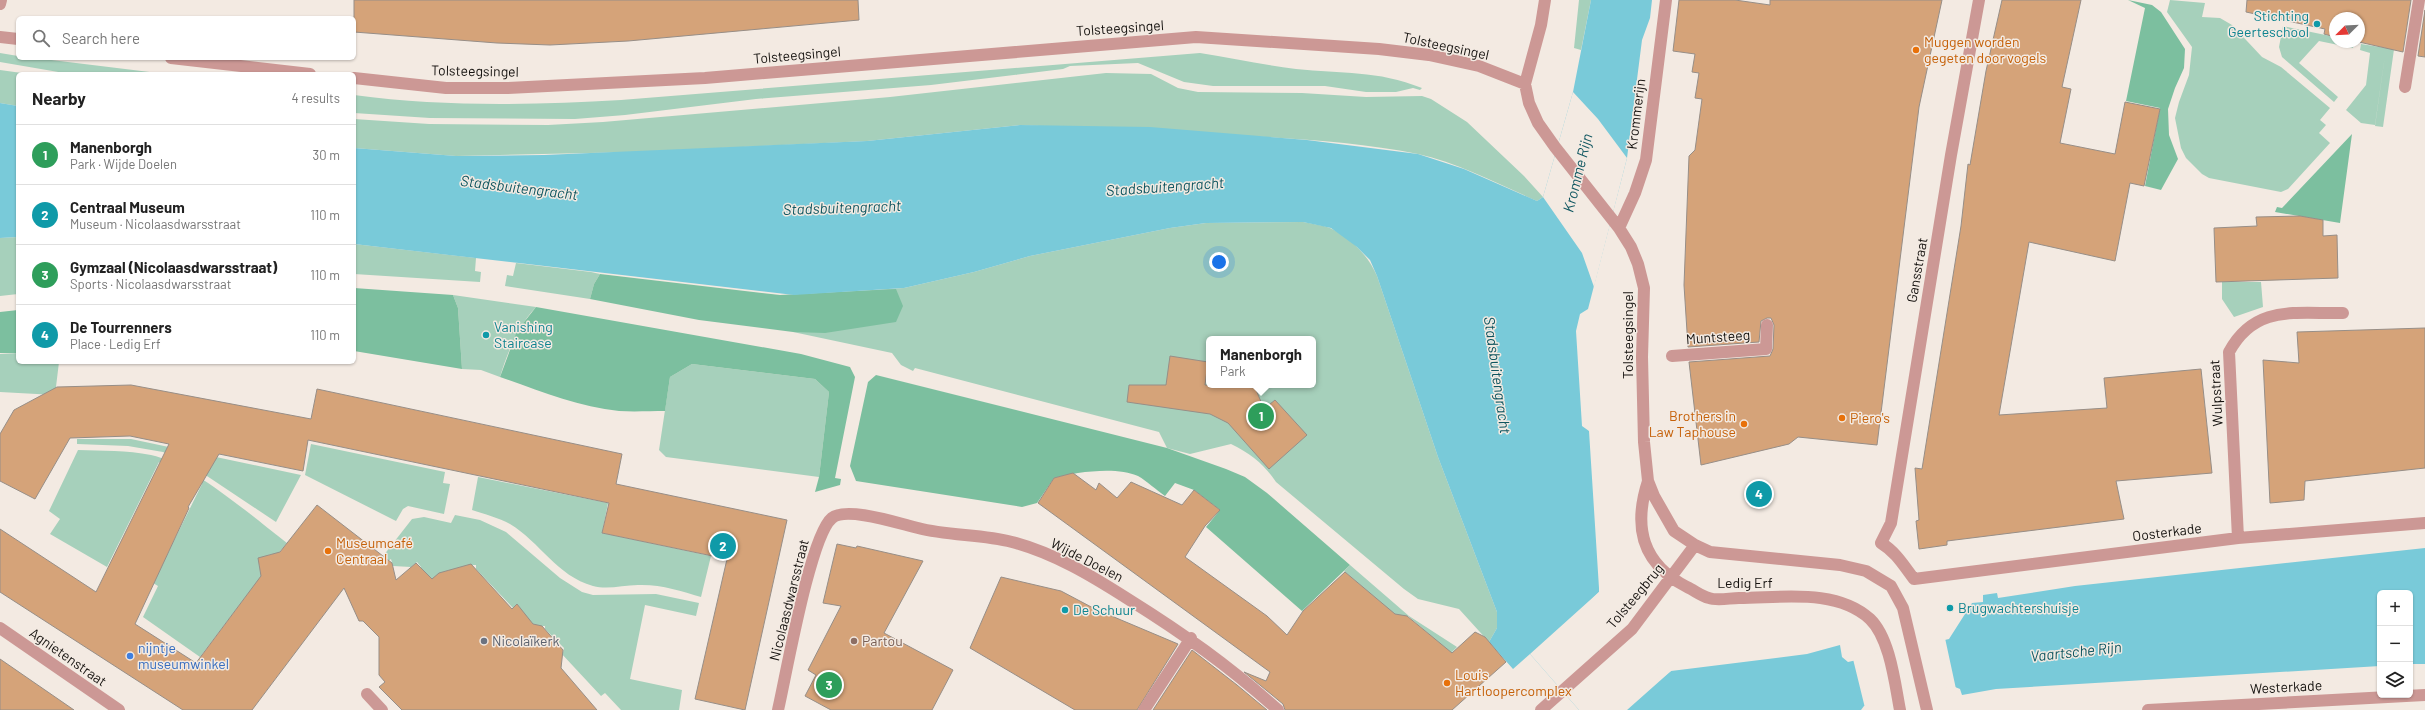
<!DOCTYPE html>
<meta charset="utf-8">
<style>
:root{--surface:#fff;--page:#f2f2f2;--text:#222;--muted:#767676;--line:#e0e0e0;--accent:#7c3aed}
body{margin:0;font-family:Barlow,sans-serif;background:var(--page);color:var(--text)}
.controls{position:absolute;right:12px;bottom:12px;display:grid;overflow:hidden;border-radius:6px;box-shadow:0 1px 3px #0004}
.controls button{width:36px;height:36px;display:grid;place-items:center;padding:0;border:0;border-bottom:1px solid var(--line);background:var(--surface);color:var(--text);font:20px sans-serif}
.compass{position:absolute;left:2329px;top:12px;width:36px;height:36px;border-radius:50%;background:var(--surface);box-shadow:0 1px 3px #0004;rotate:246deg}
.you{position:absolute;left:1219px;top:262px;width:14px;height:14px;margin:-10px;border:3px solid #fff;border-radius:50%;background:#1a73e8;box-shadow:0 0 0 6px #1a73e833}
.badge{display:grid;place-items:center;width:26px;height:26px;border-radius:50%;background:var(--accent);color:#fff;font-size:13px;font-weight:700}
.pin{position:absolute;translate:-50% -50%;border:2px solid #fff;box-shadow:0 1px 4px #0006}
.popup{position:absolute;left:1206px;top:336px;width:110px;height:52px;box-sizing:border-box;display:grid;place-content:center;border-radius:6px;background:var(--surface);filter:drop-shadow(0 1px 3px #0005);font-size:13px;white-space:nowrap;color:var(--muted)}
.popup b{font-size:15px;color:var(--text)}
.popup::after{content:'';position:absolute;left:50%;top:100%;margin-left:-8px;border:8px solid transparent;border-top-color:var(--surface)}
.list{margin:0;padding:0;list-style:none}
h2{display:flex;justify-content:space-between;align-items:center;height:52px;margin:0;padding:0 16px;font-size:17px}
h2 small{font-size:13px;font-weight:400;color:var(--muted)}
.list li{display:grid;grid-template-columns:26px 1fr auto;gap:12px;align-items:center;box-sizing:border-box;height:60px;padding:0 16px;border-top:1px solid var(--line)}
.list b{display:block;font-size:15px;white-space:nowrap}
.list p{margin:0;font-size:13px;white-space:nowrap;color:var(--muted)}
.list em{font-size:13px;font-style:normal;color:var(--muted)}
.icon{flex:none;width:22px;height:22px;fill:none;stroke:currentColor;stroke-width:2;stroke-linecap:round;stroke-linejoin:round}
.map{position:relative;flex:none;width:2425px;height:710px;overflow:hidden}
.search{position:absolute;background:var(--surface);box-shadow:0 1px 3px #0004;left:16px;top:16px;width:340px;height:44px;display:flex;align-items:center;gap:10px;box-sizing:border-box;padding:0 14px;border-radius:6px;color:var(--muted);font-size:15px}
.panel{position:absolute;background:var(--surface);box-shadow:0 1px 3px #0004;left:16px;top:72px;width:340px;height:292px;border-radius:6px}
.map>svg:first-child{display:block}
</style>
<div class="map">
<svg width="2425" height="710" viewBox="0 0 2425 710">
<rect width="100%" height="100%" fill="#f3eae2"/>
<!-- green -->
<path fill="#a6d0bb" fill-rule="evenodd" d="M 1579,0 L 1591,0 L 1581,50 L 1574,48 Z
M 2170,0 L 2205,3 L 2202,17 L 2220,18 L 2232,25 L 2262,57 L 2281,67 L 2330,108 L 2320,120 L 2326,125 L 2319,133 L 2330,143 L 2288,189 L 2281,192 L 2209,178 L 2202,174 L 2186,158 L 2181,148 L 2175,118 L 2179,102 L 2189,75 L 2192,47 L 2167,12 Z
M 2401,0 L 2383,127 L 2375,126 L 2386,48 Z
M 2283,26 L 2335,37 L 2335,42 L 2354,42 L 2353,48 L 2319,41 L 2299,63 L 2338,97 L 2334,102 L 2282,57 L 2279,47 Z
M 2361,44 L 2386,48 L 2375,125 L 2361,123 L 2346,110 L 2366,85 L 2370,53 L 2360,50 Z
M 0,53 L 18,56 L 18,58 L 35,58 L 166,74 L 70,74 L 0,62 Z
M 1200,53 C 1232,58 1264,65 1296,69 C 1342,74 1377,70 1422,88 L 1420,90 L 1413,88 L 1396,92 L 1366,92 L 1325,86 L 1213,86 L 1184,82 L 1138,63 L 1070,66 L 1063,69 L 931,85 L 756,99 L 625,115 L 575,119 L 430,118 L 354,113 L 354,95 C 443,107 532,105 621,100 Z
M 0,70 L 29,74 L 18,74 L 18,106 L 0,103 Z
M 1106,73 L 1151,74 L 1178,88 L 1198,92 L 1302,93 L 1366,97 L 1422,96 L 1431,99 L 1467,122 L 1524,176 L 1543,197 L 1537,201 C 1498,184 1459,163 1418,154 C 1368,144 1316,140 1266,137 L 1020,125 L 867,141 L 635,152 L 456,156 L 354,148 L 354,119 L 429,124 L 548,125 L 603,122 L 890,97 Z
M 1303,222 C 1312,224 1322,225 1330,228 C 1351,237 1369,257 1377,276 L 1438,457 L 1497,612 L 1497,628 L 1489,642 L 1459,609 L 1418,599 L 1404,589 L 1276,482 C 1264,464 1251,454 1231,444 L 1190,454 L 1167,448 L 1159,432 L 915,368 L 913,371 L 901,365 L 892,353 L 793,332 L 794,295 L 904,288 L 974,272 L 1030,256 L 1170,228 L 1206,223 ZM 1209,339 L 1313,339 L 1313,385 L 1209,385 Z
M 18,237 L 18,294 L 0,296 L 0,238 Z
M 354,244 L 476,258 L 475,271 L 481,272 L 480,282 L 354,274 Z
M 516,263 L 591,272 L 600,274 L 594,284 L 590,299 L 505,286 L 507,275 L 513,276 Z
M 2222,282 L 2261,282 L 2263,307 L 2234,317 L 2222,299 Z
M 453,295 L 536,307 C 518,326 507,353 500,377 L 481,370 L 462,369 L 458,308 Z
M 18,353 L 18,362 L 59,362 L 55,395 L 0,392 L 0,354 Z
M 692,364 L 815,379 L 829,392 L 819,477 L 666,457 L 659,450 L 670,377 Z
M 77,439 L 131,439 L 301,475 L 276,522 L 183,460 L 163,452 L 128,446 L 77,444 Z
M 311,444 L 445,472 L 443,483 L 450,484 L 444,514 L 408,506 L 403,509 L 396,521 L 305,475 Z
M 78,450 C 102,451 127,450 151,455 C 191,463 253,517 287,543 L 277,555 L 271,554 L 261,559 L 259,567 L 263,574 L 200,657 L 143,617 L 158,586 L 153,583 L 202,484 L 159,462 L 107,567 L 50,534 L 60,519 L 49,511 Z
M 478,477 L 608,503 L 602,533 L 711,556 L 701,597 C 681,591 660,584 638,585 C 623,585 608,590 593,586 C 557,576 540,542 510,524 C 499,518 484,514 472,510 Z
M 455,515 L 480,520 L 506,532 L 560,578 L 582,592 L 593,595 L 656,594 L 699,603 L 696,616 L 645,605 L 630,679 L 682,690 L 679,710 L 621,710 L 605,693 L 601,696 L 560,652 L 563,652 L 564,648 L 545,629 L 545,626 L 542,626 L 536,633 L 516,612 L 520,608 L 517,604 L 513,608 L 476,569 L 476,565 L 472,565 L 472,569 L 450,573 L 449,570 L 447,571 L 447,573 L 427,584 L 415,571 L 421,567 L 417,562 L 411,567 L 393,566 L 391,559 L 369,574 L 412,519 L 424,517 L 451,523 Z
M 1350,565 L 1409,616 L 1457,647 L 1451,653 L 1408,616 L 1404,616 L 1400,619 L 1344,571 Z"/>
<!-- forest -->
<path fill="#7cbf9f" d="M 2128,0 L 2152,5 L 2161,12 L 2185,49 L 2184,68 L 2175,88 L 2168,109 L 2169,135 L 2178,159 L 2161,190 L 2145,186 L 2160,108 L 2126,101 L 2145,8 Z
M 2352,134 L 2340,223 L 2275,212 L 2277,207 L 2282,208 Z
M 600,274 L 780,295 L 896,289 L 903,306 L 896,322 L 825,333 L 793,332 L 699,320 L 590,299 L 594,284 Z
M 354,288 L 453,295 L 458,308 L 462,369 L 354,351 Z
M 536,307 L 801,354 L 850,367 L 855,377 L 835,478 L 841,479 L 840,485 L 815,492 L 819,477 L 829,392 L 815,379 L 692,364 L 670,377 L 665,411 C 650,411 634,412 619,411 C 578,407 538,390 500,377 L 517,331 Z
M 18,310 L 18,353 L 0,353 L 0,312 Z
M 876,375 L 1167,448 L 1226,469 L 1245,477 L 1267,493 L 1350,565 L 1302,611 L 1206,527 L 1220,510 L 1194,490 L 1175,483 L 1165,496 C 1156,490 1147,481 1138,476 C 1117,466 1075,472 1054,478 L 1037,503 L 1022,507 L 856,481 L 850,466 L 868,382 Z"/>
<!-- water -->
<path fill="#79cad9" d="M 1591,0 L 1652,0 L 1650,18 L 1642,40 L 1627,158 L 1588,309 L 1580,314 L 1576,331 L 1582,426 L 1589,431 L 1599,588 L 1599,592 L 1592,599 L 1663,677 L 1671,671 L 1807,654 L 1840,645 L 1842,657 L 1848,662 L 1949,639 L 1972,603 L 1983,602 L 1983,595 L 1997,593 L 1998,598 L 2075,586 L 2425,548 L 2425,664 L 2410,664 L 2410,593 L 2380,593 L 2380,666 L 1996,689 L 1962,695 L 1960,689 L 1950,685 L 1864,706 L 1861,710 L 1579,710 L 1530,654 L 1513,669 L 1489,642 L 1497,628 L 1497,612 L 1438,457 L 1377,276 L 1370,260 L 1357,247 L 1331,228 L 1303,222 L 1206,223 L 1170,228 L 1030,256 L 974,272 L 904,288 L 794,295 L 354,244 L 354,148 L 456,156 L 544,155 L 867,141 L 1020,125 L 1150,127 L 1307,140 L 1418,154 L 1464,169 L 1537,201 L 1543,197 L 1573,92 Z
M 0,103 L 18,106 L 18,237 L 0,238 Z"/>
<!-- pier -->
<path fill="#f3eae2" d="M 1573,92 L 1598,119 L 1627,158 L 1594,287 L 1582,253 L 1543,197 Z
M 1599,592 L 1600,594 L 1594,599 L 1612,618 L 1664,674 L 1670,669 L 1671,671 L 1627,710 L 1579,710 L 1530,654 Z
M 1945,638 L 1956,689 L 1950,687 L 1865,708 L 1853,659 Z"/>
<!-- building -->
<path fill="#d5a379" stroke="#978e87" d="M 354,0 L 858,0 L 859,20 L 628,41 L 550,45 L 497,43 L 354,32 Z
M 1679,0 L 1735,0 L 1770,5 L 1770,0 L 1942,0 L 1919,107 L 1877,445 L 1798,437 L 1789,444 L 1701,465 L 1689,362 L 1770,356 L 1773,349 L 1774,325 L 1771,318 L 1767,318 L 1761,321 L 1759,342 L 1688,347 L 1684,285 L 1689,156 L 1695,150 L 1702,99 L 1695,98 L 1699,73 L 1692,72 L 1695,54 L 1673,51 Z
M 2002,0 L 2081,0 L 2062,87 L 2071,89 L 2060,143 L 2115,154 L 2125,102 L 2160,109 L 2144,186 L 2130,183 L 2115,261 L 2029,242 L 1999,415 L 2107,408 L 2104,378 L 2201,369 L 2212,473 L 2116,481 L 2124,519 L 1947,541 L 1947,545 L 1919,549 L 1916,521 L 1919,520 L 1915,468 L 1922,469 L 1961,226 L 1968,164 L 1970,165 L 1986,71 Z
M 2247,0 L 2411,0 L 2403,52 L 2359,42 L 2359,18 L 2335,18 L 2335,37 L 2324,34 L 2325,29 L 2246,12 Z
M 2425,10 L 2425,57 L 2418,56 Z
M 2300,216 L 2323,220 L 2323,236 L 2337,235 L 2338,278 L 2216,282 L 2214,228 L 2257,226 L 2256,217 Z
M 2425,328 L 2425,468 L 2305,481 L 2304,500 L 2270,503 L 2263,360 L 2299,363 L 2297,332 Z
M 1170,356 L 1208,362 L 1205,385 L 1254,385 L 1264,409 L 1275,400 L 1307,435 L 1269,469 L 1228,423 L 1210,414 L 1127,402 L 1129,385 L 1166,385 Z
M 131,385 L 311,419 L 317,389 L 622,454 L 616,484 L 787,520 L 745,710 L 695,699 L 727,559 L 602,533 L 609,503 L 308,440 L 303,471 L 219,454 L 188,507 L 189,508 L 135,624 L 196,663 L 261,576 L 258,558 L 280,552 L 317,505 L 392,563 L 396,580 L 416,563 L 432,579 L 439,573 L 471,564 L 512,609 L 517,604 L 533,624 L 542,626 L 563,650 L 561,668 L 597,710 L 402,710 L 379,687 L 385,682 L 379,675 L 379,637 L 363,621 L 359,621 L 344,588 L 252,710 L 183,710 L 0,592 L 0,529 L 96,592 L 169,444 L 130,436 L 70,438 L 35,499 L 0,481 L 0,434 L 14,410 L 57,387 Z
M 1073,473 L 1096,490 L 1099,483 L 1117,498 L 1131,482 L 1182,505 L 1194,490 L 1220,510 L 1205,526 L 1185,557 L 1267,616 L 1287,635 L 1303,611 L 1345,572 L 1395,614 L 1407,616 L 1452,653 L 1475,632 L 1485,637 L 1506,662 L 1452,710 L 1285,710 L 1283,704 L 1244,672 L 1266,681 L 1270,672 L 1038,503 L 1054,478 Z
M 837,544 L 856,548 L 857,546 L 923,561 L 884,633 L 953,670 L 932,710 L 831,710 L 805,696 L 816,675 L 808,670 L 841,606 L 823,603 Z
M 1001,577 L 1061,591 L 1095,609 L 1178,644 L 1137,710 L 1075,710 L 970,648 Z
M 1192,650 L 1237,685 L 1267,710 L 1153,710 Z
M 0,659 L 74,710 L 0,710 Z"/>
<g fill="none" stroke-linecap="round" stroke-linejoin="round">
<!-- minor -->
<path stroke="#cc9895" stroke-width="12" d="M 1545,0 L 1541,25 L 1525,84 L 1529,103 L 1538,123 L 1555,147 L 1619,228 L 1631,247 L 1638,264 L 1644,288 L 1642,357 L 1644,442 L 1648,481 L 1654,496 L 1674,531 L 1695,545 L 1710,552 L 1840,565 L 1866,571 L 1891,586 L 1903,608 L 1927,710
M 1979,0 L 1951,155 L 1891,523 L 1881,543 C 1896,552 1904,566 1914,579 L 2238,538 L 2425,523
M 0,4 L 1,0
M 0,37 L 18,39
M 171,58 L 310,74
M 354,78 L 446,88 L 508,88 L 705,78 L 1196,37 L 1379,49 L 1429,55 L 1479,66 L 1525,84
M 2405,87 L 2419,0
M 1619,228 L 1635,193 L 1646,160 L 1666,0
M 1672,356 L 1766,349 L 1767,325
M 1648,481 C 1633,527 1642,564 1687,587 C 1694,590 1701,596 1709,598 C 1717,601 1730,598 1739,598 C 1781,598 1836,588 1870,619 C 1890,638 1895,684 1900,710
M 2238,538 L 2229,352 C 2255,304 2295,314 2343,313
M 0,628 L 119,710
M 367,694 L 382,710
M 778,710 C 786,676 810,536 832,518 C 847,506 900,524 918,528 C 948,536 982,534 1012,542 C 1054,553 1092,576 1128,599 C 1184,634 1229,666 1278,710
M 1144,710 L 1191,638
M 1541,710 L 1632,629 L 1695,545
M 2148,710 L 2425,695"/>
</g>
<!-- markers -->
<g fill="#0f9aa8" stroke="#f3eae2" stroke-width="1.5">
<circle cx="2317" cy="24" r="4"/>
<circle cx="486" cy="335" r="4"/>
<circle cx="1950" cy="608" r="4"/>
<circle cx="1065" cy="610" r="4"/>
</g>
<g fill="#e8710a" stroke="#f3eae2" stroke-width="1.5">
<circle cx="1916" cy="50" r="4"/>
<circle cx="1842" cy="418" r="4"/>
<circle cx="1744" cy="424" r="4"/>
<circle cx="328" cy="551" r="4"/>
<circle cx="1447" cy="683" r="4"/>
</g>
<circle fill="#6b7280" stroke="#f3eae2" stroke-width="1.5" cx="484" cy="641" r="4"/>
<circle fill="#8d6e63" stroke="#f3eae2" stroke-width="1.5" cx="854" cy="641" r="4"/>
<circle fill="#3f7fe0" stroke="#f3eae2" stroke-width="1.5" cx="130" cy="656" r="4"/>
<g text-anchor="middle" stroke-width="3" stroke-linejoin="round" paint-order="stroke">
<!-- culture labels -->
<g font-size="14" fill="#0d838f" stroke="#f3eae2" text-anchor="start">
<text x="2309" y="21" text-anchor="end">Stichting<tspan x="2309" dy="16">Geerteschool</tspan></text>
<text x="494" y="332">Vanishing<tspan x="494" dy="16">Staircase</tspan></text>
<text x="1958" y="613">Brugwachtershuisje</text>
<text x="1073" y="615">De Schuur</text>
</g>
<!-- street labels -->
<g font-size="14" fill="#15120f" stroke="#f3eae2">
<text transform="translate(1120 28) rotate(-4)" y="5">Tolsteegsingel</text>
<text transform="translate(1446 46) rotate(12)" y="5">Tolsteegsingel</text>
<text transform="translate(797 55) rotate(-5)" y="5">Tolsteegsingel</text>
<text transform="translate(475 71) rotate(1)" y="5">Tolsteegsingel</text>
<text transform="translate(1636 114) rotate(-83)" y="5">Krommerijn</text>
<text transform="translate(1917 270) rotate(-80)" y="5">Gansstraat</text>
<text transform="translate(1628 335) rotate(-90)" y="5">Tolsteegsingel</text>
<text transform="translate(1718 337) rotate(-4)" y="5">Muntsteeg</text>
<text transform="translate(2216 393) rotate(-93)" y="5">Wulpstraat</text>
<text transform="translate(2167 532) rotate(-7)" y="5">Oosterkade</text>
<text transform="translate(1087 560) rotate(27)" y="5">Wijde Doelen</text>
<text x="1745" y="588">Ledig Erf</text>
<text transform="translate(1635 596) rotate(-50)" y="5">Tolsteegbrug</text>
<text transform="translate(789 600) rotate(-76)" y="5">Nicolaasdwarsstraat</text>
<text transform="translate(68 657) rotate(35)" y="5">Agnietenstraat</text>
<text transform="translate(2286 687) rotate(-3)" y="5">Westerkade</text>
</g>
<!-- food labels -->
<g font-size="14" fill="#c56008" stroke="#f3eae2" text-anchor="start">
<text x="1924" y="47">Muggen worden<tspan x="1924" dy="16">gegeten door vogels</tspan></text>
<text x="1736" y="421" text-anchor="end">Brothers in<tspan x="1736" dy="16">Law Taphouse</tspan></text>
<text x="1850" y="423">Piero's</text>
<text x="336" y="548">Museumcafé<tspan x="336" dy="16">Centraal</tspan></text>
<text x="1455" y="680">Louis<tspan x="1455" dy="16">Hartloopercomplex</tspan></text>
</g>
<!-- worship labels -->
<g font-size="14" fill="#5b616d" stroke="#f3eae2" text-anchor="start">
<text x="492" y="646">Nicolaïkerk</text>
</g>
<!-- education labels -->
<g font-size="14" fill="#785e54" stroke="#f3eae2" text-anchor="start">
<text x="862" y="646">Partou</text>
</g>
<!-- shop labels -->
<g font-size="14" fill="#366cbe" stroke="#f3eae2" text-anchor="start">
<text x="138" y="653">nijntje<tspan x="138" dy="16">museumwinkel</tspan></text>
</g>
<!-- water labels -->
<g font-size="15" font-style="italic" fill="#0f5660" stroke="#f3eae2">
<text transform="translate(1578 173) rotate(-76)" y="5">Kromme Rijn</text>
<text transform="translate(1165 187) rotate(-4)" y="5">Stadsbuitengracht</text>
<text transform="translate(519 188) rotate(7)" y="5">Stadsbuitengracht</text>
<text transform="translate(842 208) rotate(-2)" y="5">Stadsbuitengracht</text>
<text transform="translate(1497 375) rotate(82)" y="5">Stadsbuitengracht</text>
<text transform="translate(2076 652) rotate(-6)" y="5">Vaartsche Rijn</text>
</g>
</g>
</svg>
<div class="controls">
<button>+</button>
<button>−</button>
<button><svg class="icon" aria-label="layers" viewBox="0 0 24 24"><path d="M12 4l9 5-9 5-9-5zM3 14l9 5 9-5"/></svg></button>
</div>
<svg class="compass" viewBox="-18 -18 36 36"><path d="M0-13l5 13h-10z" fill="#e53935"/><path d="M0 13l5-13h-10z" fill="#767676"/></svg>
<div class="you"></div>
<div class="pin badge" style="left:1261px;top:416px;background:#2e9e5b">1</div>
<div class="popup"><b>Manenborgh</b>Park</div>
<div class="pin badge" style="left:723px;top:546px;background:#0f9aa8">2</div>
<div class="pin badge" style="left:829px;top:685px;background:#2e9e5b">3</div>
<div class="pin badge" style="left:1759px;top:494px;background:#0f9aa8">4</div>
<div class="search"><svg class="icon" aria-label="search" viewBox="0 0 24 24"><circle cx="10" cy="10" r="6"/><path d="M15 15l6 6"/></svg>Search here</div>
<section class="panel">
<h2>Nearby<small>4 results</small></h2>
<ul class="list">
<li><span class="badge" style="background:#2e9e5b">1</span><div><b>Manenborgh</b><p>Park · Wijde Doelen</p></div><em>30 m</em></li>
<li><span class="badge" style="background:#0f9aa8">2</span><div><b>Centraal Museum</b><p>Museum · Nicolaasdwarsstraat</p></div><em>110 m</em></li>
<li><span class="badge" style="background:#2e9e5b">3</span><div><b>Gymzaal (Nicolaasdwarsstraat)</b><p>Sports · Nicolaasdwarsstraat</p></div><em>110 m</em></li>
<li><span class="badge" style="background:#0f9aa8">4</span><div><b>De Tourrenners</b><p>Place · Ledig Erf</p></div><em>110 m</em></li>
</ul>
</section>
</div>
